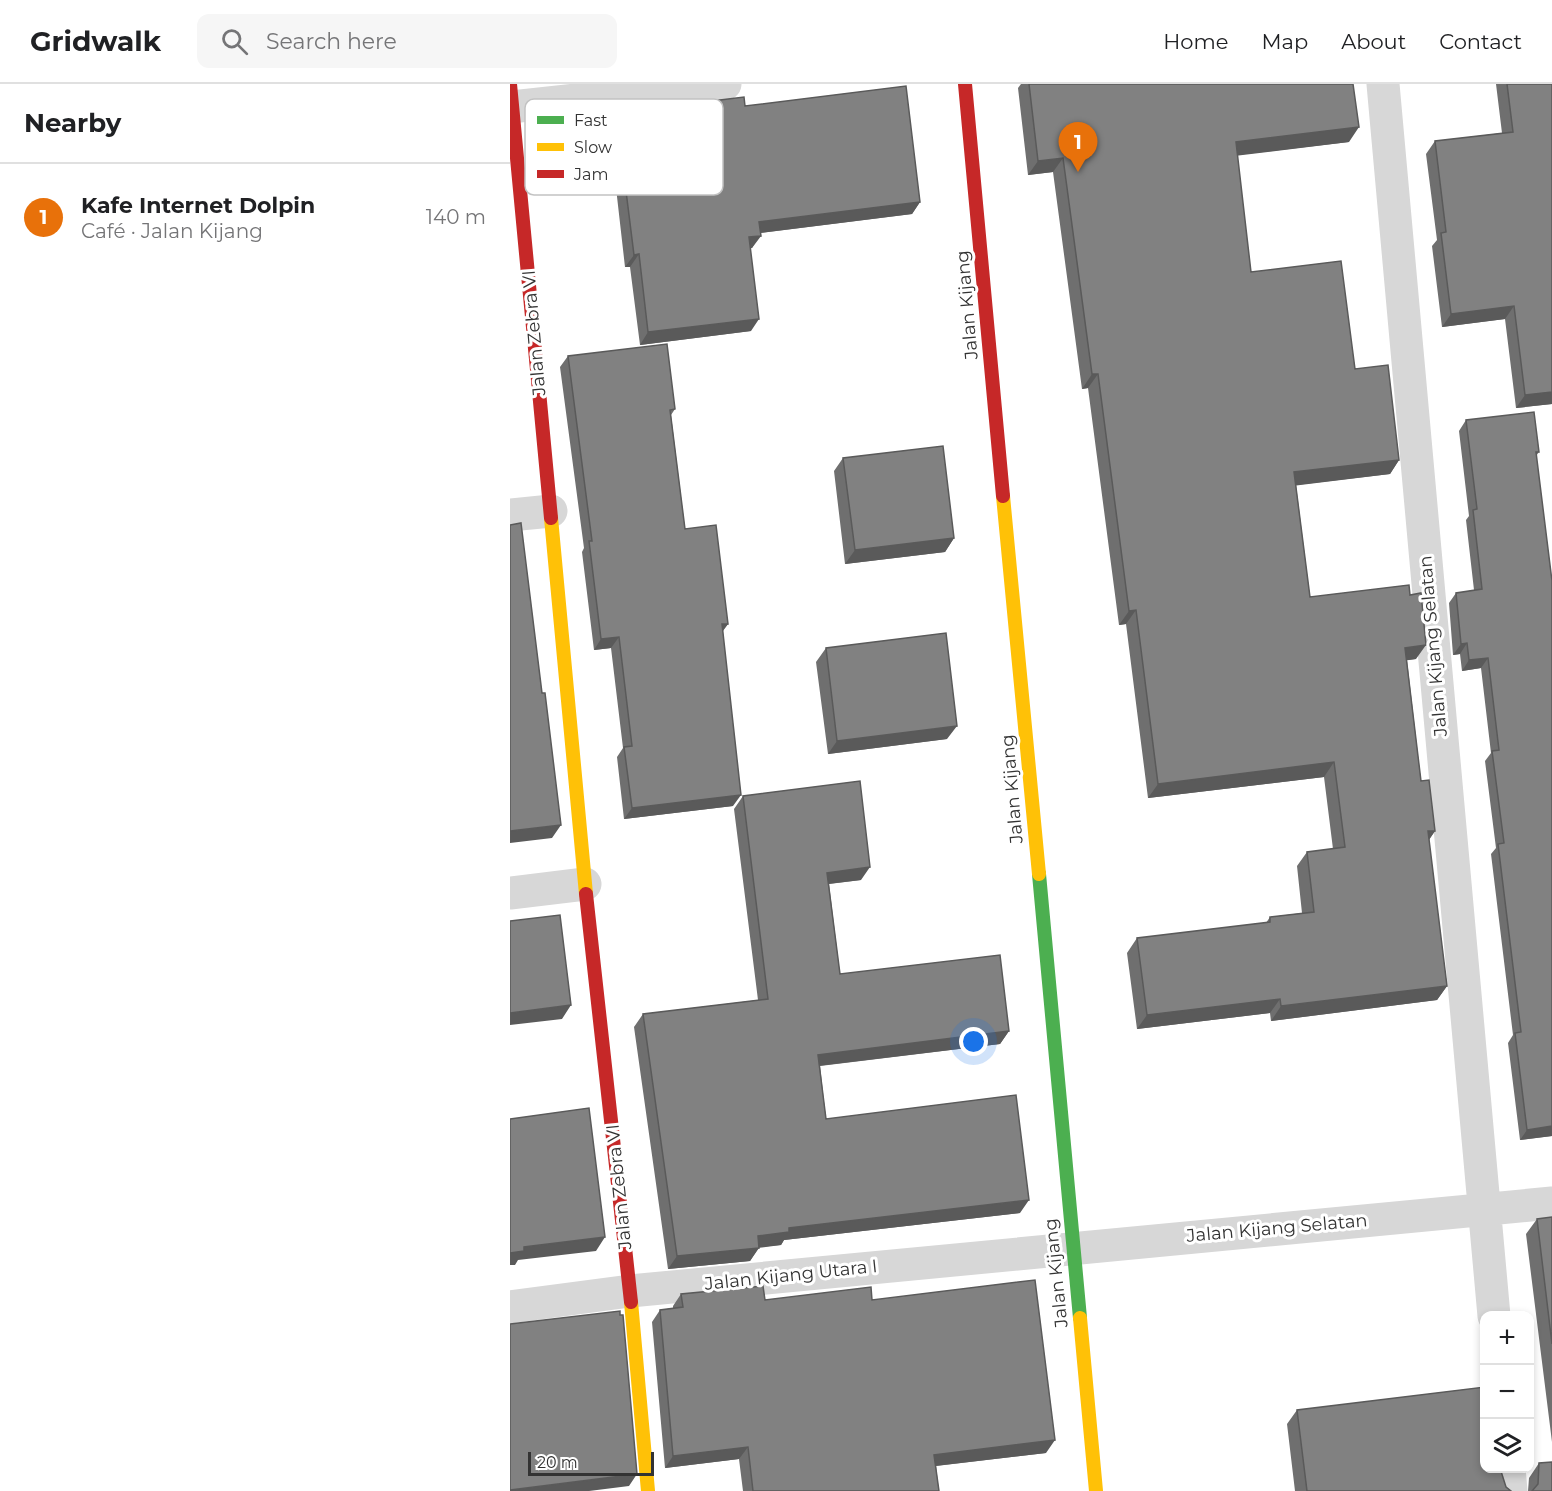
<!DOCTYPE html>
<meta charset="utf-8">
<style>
:root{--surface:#fff;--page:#f6f6f6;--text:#202124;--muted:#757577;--line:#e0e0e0;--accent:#7a7a7a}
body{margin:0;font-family:Montserrat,sans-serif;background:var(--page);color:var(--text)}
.controls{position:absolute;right:18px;bottom:18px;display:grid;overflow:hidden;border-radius:12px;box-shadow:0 3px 9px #0003}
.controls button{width:54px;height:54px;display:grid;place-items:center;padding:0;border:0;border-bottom:2px solid var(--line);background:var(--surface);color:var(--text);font:30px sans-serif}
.scale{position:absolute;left:18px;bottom:15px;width:126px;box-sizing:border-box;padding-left:6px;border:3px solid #333;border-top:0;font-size:16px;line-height:21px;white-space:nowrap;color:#333;-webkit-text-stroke:4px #fff;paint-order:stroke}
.you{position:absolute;left:464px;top:958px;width:21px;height:21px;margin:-15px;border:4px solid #fff;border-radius:50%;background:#1a73e8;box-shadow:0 0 0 9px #1a73e833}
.badge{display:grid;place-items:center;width:39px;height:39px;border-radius:50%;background:var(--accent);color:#fff;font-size:20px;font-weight:700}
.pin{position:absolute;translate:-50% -50px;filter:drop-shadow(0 2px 3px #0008)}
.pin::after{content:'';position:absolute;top:32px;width:21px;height:18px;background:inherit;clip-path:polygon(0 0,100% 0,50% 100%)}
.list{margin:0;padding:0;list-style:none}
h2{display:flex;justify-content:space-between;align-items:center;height:78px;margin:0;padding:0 24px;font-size:26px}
h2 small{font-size:20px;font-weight:400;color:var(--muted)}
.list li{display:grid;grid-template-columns:39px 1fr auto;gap:18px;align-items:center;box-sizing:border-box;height:108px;padding:0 24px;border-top:2px solid var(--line)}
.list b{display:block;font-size:22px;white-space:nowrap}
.list p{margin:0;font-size:20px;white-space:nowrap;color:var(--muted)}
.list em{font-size:20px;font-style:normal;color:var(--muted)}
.icon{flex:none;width:33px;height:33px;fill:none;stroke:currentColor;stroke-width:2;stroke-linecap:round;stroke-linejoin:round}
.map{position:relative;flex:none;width:1042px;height:1407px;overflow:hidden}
header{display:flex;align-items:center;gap:36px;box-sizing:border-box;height:84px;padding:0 30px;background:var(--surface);border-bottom:2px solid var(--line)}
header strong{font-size:28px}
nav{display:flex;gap:33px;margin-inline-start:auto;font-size:21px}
.search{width:420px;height:54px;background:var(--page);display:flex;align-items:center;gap:15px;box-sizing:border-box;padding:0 21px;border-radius:12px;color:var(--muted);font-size:22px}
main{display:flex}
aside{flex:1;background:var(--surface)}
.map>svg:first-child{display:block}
</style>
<header>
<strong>Gridwalk</strong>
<div class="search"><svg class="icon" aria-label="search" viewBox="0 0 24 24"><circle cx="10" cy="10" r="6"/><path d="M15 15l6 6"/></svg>Search here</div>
<nav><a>Home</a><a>Map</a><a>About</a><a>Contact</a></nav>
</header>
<main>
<aside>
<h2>Nearby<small></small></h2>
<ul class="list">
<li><span class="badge" style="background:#e8710a">1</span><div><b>Kafe Internet Dolpin</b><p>Café · Jalan Kijang</p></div><em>140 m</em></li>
</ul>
</aside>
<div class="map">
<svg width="1042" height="1407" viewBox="0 0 1042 1407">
<rect width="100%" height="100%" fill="#fff"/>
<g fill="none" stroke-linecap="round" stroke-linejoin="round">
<!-- street -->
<path stroke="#d7d7d7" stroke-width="33" d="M 873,0 L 984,1232
M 0,23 L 215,0
M 0,431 L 41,427
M 0,809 L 75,800
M 0,1223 L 120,1207 L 1042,1119
M 999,1384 L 1001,1407"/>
<!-- fast -->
<path stroke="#4caf50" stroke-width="14" d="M 529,790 L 570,1234"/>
<!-- slow -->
<path stroke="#ffc107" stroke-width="14" d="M 493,412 L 529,790
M 41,434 L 76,810
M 121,1218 L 138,1407
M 570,1234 L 586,1407"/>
<!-- jam -->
<path stroke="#c62828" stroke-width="14" d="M 0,0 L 41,434
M 455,0 L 493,412
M 76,810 L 121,1218"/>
</g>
<!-- wall -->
<path fill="#6f6f6f" d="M 511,0 L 843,0 L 839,58 L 727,71 L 741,188 L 845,285 L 889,376 L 880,390 L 786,401 L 800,513 L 906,575 L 897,576 L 911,697 L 925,747 L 919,756 L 937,902 L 927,916 L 761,937 L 760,929 L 627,945 L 617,869 L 627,854 L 756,839 L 760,833 L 792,829 L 787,782 L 797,768 L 823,765 L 814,693 L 638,714 L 616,540 L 609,541 L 578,304 L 572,305 L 543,88 L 518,91 L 508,4 Z
M 986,0 L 1042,0 L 1042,320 L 1006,324 L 995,235 L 932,243 L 922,162 L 927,156 L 916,70 L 925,57 L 992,49 Z
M 194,18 L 235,22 L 410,118 L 402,130 L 250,149 L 242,164 L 240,164 L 241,247 L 130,261 L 120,183 L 115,183 L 105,95 L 113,83 L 191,74 L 186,30 Z
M 58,272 L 165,325 L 161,331 L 175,445 L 218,540 L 213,547 L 223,722 L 114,735 L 107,673 L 113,664 L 101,564 L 84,566 L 72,468 L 74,464 L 50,283 Z
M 956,336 L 1029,368 L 1026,372 L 1042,1052 L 1010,1056 L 998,959 L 1003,951 L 981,770 L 986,764 L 975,677 L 981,669 L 971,584 L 952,587 L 950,570 L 943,571 L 939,519 L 946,509 L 964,506 L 956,436 L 959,432 L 949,347 Z
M 333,374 L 444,454 L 435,468 L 335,480 L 324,387 Z
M 316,564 L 437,655 L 318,670 L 306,578 Z
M 233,712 L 351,796 L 319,800 L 330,890 L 499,947 L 490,960 L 310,982 L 316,1035 L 510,1129 L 274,1156 L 271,1161 L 249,1163 L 240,1177 L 158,1185 L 124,943 L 133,930 L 248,916 L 224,725 Z
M 1042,1133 L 1042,1358 L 1016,1150 L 1027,1135 Z
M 171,1210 L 255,1216 L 362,1216 L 536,1369 L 426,1382 L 429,1407 L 233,1407 L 229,1375 L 155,1384 L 142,1238 L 150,1226 L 163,1224 L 163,1222 Z
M 787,1326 L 975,1384 L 1001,1407 L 785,1407 L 777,1340 Z
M 1029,1379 L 1042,1407 L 1018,1407 L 1019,1394 Z"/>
<!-- shaded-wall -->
<path fill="#5a5a5a" d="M 849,43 L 839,58 L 716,73 L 726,58 Z
M 553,74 L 543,88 L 518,91 L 528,77 Z
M 410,118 L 402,130 L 241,150 L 249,138 Z
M 251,152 L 242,164 L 231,166 L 239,153 Z
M 129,170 L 120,183 L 115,183 L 124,171 Z
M 1004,222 L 995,235 L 932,243 L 941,230 Z
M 249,235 L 241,247 L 130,261 L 138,248 Z
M 582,290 L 588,290 L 578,304 L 572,305 Z
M 1042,308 L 1042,320 L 1006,324 L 1015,311 Z
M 889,376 L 880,390 L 774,403 L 784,388 Z
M 444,454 L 435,468 L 335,480 L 345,466 Z
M 626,526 L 616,540 L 609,541 L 619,527 Z
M 212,540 L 218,540 L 210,550 Z
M 109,553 L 101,564 L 84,566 L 91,555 Z
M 957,559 L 950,570 L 943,571 L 951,560 Z
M 916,561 L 906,575 L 885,578 L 895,564 Z
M 978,574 L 971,584 L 952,587 L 959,576 Z
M 447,642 L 437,655 L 318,670 L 327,657 Z
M 824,678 L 814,693 L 638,714 L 648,700 Z
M 231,711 L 223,722 L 114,735 L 122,724 Z
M 51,741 L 42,754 L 0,759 L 0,747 Z
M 918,747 L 925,747 L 915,761 Z
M 360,783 L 351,796 L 309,801 L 317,789 Z
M 937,902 L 927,916 L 761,937 L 771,922 Z
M 770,915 L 760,929 L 627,945 L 637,931 Z
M 61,921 L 52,935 L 0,941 L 0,929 Z
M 499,947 L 490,960 L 299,983 L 308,971 Z
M 1042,1042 L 1042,1052 L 1010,1056 L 1017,1046 Z
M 519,1116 L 510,1129 L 274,1156 L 271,1161 L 239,1165 L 248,1152 L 279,1144 Z
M 95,1153 L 86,1167 L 8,1176 L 5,1181 L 0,1181 L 0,1169 L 14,1163 Z
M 249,1164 L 240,1177 L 158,1185 L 167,1172 Z
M 545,1356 L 536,1369 L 416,1383 L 424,1371 Z
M 238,1363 L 229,1375 L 155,1384 L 163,1372 Z
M 127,1390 L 119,1402 L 79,1407 L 0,1407 L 0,1406 Z"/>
<!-- building -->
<path fill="#818181" stroke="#5a5a5a" stroke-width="1.5" d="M 519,0 L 843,0 L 849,43 L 726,58 L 741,188 L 831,177 L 845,285 L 878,281 L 889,376 L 784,388 L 800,513 L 899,501 L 900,511 L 911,509 L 916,561 L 895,564 L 911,697 L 919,696 L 925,747 L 918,747 L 937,902 L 771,922 L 770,915 L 637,931 L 627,854 L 760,838 L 760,833 L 804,828 L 797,768 L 835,763 L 824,678 L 648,700 L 626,526 L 619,527 L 588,290 L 582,290 L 553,74 L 528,77 Z
M 997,0 L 1042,0 L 1042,308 L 1015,311 L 1004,222 L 941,230 L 931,149 L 936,148 L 925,57 L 1003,48 Z
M 396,2 L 410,118 L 249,138 L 251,152 L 239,153 L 249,235 L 138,248 L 129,170 L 124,171 L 113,83 L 201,72 L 194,18 L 234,13 L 235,22 Z
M 157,260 L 165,325 L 160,326 L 175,445 L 206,441 L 218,540 L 212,540 L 231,711 L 122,724 L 114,663 L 122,662 L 109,553 L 91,555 L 79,457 L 82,457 L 58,272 Z
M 1024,328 L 1029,368 L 1026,368 L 1042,497 L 1042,1042 L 1017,1046 L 1005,949 L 1011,948 L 988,760 L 994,759 L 982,667 L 989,666 L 978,574 L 959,576 L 957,559 L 951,560 L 946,509 L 972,505 L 963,426 L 967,425 L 956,336 Z
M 433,362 L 444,454 L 345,466 L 333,374 Z
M 11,439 L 32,609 L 35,609 L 51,741 L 0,747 L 0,441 Z
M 436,549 L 447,642 L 327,657 L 316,564 Z
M 350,697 L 360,783 L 317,789 L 330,890 L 490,871 L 499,947 L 308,971 L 316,1035 L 506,1011 L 519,1116 L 279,1144 L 279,1148 L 248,1152 L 249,1164 L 167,1172 L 133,930 L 258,915 L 233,712 Z
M 50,831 L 61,921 L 0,929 L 0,837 Z
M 79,1024 L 95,1153 L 14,1163 L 14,1167 L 0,1169 L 0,1035 Z
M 1042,1133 L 1042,1260 L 1027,1135 Z
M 525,1196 L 545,1356 L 424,1371 L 429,1407 L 243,1407 L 238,1363 L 163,1372 L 150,1226 L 173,1223 L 171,1210 L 253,1202 L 255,1216 L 361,1203 L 362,1216 Z
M 110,1227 L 110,1231 L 113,1231 L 127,1390 L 0,1406 L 0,1240 Z
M 975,1303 L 975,1384 L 990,1384 L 996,1403 L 1001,1407 L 797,1407 L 787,1326 Z
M 1042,1378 L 1042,1407 L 1022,1407 L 1028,1400 L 1029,1379 Z"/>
<g text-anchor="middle" stroke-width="6" stroke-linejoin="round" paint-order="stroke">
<!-- street labels -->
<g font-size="18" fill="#333" stroke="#fff">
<text transform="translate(457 221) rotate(-95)" y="6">Jalan Kijang</text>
<text transform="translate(24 249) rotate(-95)" y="6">Jalan Zebra VI</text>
<text transform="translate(923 562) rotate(-95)" y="6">Jalan Kijang Selatan</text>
<text transform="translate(502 705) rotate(-95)" y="6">Jalan Kijang</text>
<text transform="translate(109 1103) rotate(-96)" y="6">Jalan Zebra VI</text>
<text transform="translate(767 1144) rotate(-5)" y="6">Jalan Kijang Selatan</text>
<text transform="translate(546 1189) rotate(-96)" y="6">Jalan Kijang</text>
<text transform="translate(281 1191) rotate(-6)" y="6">Jalan Kijang Utara I</text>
</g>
</g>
<!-- legend -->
<rect x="15" y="15" width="198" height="96" rx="9" fill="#fff" stroke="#c2c2c2" stroke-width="1.5"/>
<rect x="27" y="32" width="27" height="8" fill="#4caf50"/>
<rect x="27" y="59" width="27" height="8" fill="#ffc107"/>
<rect x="27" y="86" width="27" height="8" fill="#c62828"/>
<g font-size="16" fill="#333">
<text x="64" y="42">Fast</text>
<text x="64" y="69">Slow</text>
<text x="64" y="96">Jam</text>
</g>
</svg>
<div class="controls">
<button>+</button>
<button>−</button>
<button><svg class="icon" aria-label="layers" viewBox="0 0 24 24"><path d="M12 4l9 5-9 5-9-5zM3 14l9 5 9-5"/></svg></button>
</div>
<div class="scale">20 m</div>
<div class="you"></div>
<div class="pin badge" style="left:568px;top:88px;background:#e8710a">1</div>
</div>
</main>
